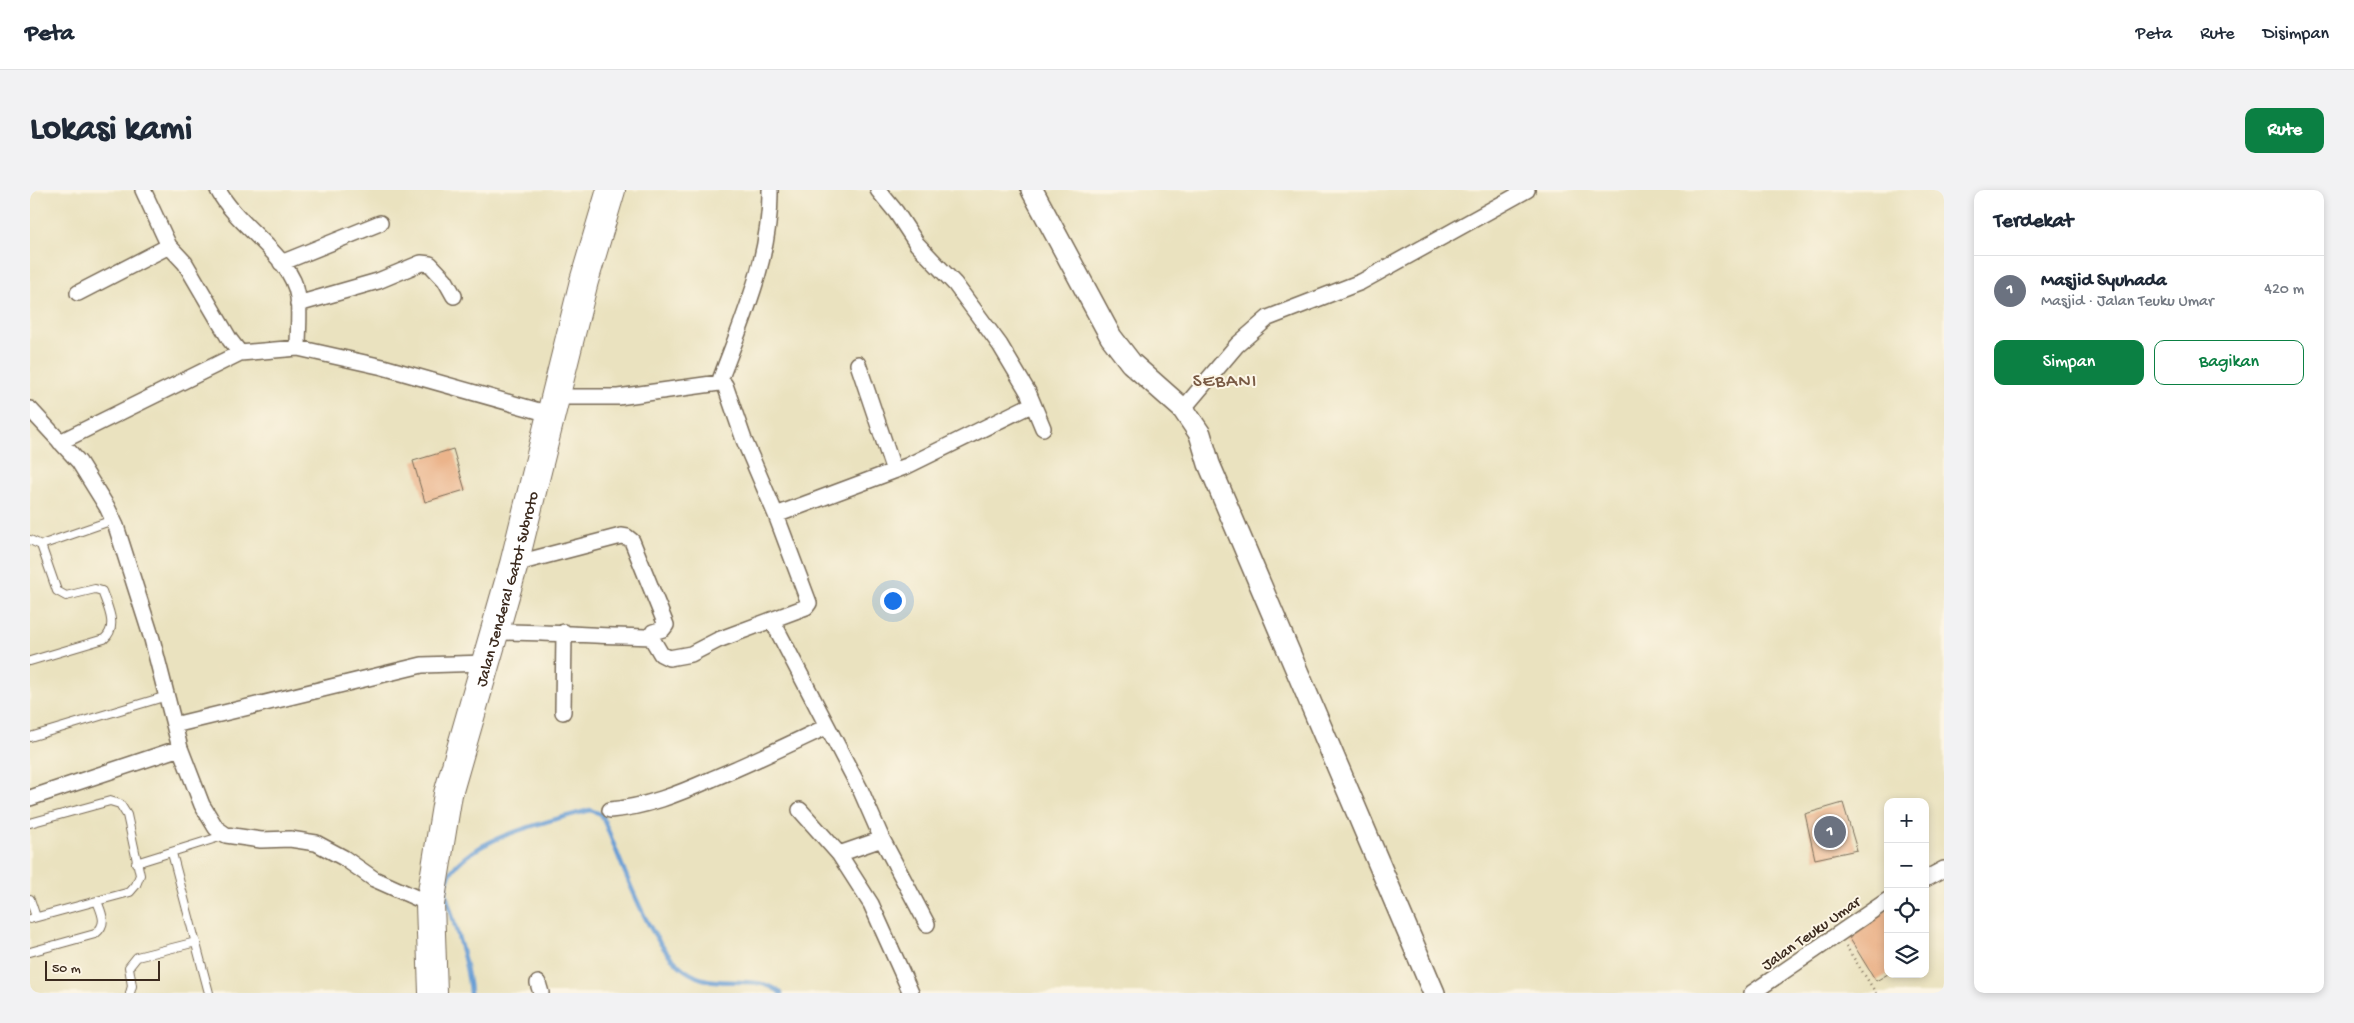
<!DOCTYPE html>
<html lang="id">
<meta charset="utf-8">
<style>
:root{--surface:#fff;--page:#f2f2f3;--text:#1f2937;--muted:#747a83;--line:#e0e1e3;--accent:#0b8043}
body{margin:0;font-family:"Gochi Hand",sans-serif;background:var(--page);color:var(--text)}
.controls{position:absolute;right:15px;bottom:15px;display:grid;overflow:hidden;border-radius:10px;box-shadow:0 2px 8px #0003}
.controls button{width:45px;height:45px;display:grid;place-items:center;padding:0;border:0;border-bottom:1px solid var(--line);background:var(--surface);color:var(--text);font:25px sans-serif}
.scale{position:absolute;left:15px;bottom:12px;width:115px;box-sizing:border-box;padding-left:5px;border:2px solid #3b2a1e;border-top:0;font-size:14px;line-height:18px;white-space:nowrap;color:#3b2a1e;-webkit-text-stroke:4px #fcf5e5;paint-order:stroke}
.you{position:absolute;left:862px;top:410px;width:18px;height:18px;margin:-12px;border:4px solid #fff;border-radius:50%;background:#1a73e8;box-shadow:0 0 0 8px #1a73e833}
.badge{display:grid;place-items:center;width:32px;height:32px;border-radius:50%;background:var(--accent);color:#fff;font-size:16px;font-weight:700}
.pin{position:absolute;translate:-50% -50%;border:2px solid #fff;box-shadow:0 1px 5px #0006}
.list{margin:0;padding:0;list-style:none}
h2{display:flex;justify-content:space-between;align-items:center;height:65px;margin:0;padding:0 20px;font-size:21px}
h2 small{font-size:16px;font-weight:400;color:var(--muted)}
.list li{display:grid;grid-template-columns:32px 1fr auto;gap:15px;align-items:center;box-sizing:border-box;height:70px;padding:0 20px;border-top:1px solid var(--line)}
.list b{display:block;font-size:19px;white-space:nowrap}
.list p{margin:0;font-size:16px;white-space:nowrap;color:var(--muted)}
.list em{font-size:16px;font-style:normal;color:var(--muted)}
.actions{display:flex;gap:10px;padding:15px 20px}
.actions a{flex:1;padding:11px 0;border:1px solid var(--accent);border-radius:10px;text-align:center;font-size:18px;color:var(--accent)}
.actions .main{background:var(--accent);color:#fff}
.icon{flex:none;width:28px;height:28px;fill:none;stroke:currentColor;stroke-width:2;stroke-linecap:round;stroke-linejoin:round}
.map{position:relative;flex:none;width:1914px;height:803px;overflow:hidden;border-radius:10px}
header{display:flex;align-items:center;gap:30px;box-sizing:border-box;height:70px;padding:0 25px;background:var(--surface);border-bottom:1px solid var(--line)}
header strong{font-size:24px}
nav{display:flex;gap:28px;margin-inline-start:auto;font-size:18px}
.intro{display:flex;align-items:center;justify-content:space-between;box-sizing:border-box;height:120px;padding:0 30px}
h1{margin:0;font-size:35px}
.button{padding:12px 22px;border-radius:10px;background:var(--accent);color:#fff;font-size:18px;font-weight:700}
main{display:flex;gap:30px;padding:0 30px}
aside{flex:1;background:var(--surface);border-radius:10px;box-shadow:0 2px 8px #0003}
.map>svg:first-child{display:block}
</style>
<header>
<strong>Peta</strong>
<nav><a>Peta</a><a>Rute</a><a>Disimpan</a></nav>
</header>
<div class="intro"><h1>Lokasi kami</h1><a class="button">Rute</a></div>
<main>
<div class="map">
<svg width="1914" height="803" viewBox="0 0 1914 803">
<rect width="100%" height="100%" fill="#fcf5e5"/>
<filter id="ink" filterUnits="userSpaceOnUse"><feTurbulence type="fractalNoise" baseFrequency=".02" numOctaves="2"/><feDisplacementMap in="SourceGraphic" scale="10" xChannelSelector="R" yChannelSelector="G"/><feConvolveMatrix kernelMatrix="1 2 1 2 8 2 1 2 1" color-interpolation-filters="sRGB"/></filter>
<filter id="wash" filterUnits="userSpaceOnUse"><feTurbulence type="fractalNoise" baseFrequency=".0096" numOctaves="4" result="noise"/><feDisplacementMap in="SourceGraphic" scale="20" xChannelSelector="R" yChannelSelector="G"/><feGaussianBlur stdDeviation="1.12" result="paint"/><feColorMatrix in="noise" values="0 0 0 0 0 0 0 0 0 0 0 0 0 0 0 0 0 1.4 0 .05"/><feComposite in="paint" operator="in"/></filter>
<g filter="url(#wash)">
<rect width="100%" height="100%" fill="#eae2bf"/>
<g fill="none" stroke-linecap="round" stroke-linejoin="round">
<!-- stream -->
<path stroke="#679dd4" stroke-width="4.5" d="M 440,803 C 438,776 429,751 422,725 C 420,718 417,710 416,703 C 411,653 524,630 560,620 L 571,624 C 592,668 621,776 673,789 C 697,796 730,785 751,803"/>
</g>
<g id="blocks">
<!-- building -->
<path fill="#ebb48b" d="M 423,259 L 435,300 L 395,312 L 383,271 Z
M 1813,613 L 1827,660 L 1785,669 L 1775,624 Z
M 1858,719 L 1858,784 L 1846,791 L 1817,744 Z"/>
</g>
</g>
<g filter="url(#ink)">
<use href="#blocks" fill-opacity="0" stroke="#786a56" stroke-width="1"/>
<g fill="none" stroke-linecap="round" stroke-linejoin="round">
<!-- lane casing -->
<g stroke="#786a56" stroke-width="10">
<path id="lane" d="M 0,350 L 11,355 L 83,330
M 0,471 L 74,449 C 89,437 77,416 72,401 L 65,399 L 36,406 L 27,401 L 11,355
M 0,547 L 137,506
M 0,633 L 80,611 L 90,614 L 97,625 L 110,685 L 106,695 L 100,702 L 0,729
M 142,663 L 179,803
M 106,673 L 196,645
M 0,709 L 6,727
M 0,762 L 65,744 C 78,734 72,724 67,711
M 100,803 L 102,796 L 99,777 L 107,767 L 166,752"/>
</g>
<!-- street casing -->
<g stroke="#786a56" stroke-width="18">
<path id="street" d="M 113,0 L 139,56 L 155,73 L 200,150 L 210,163 L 268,158 L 353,177 L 523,225
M 188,0 C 208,38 262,65 268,107 C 270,123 268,141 268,158
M 848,0 L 866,22 L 887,54 L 925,94 L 970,155 L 998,202 L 1013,238
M 251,73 L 350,33
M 48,103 L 139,56
M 268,114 L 348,91 L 391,73 L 400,74 L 415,90 L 424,106
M 828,174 L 864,281
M 689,193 C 712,131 741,68 740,0
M 0,219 L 49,272 L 77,317 L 86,336 L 122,449 L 150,558
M 1153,219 L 1207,155 L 1238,128 L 1331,92 L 1497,0
M 30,252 L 210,163
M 746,325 L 877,276 L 1003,214
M 484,374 L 591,346 L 597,347 L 602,351 L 636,435 L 633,439 L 623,442 L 621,447 L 631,464 L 639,468 L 661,464 L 688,450 L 776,417 L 779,413 L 746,325 L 714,250 L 695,195 L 689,193 L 588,207 L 526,207
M 742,430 L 831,601 L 852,649 L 897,734
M 464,442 C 516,442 569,446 621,447
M 533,522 L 534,442
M 144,535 L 392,475 L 455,473
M 0,608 L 150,558 L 172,615 L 186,638 L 196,645 L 231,650 L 260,649 L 286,653 L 314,668 L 344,689 L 400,714
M 580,620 C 616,617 648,604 682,589 C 721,573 758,555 796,537
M 770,620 L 809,664 L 841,714 L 881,803
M 809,664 L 852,649
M 1895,689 L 1914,679
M 508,793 L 511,803
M 1722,803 L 1858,710"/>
</g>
<!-- secondary casing -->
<g stroke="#786a56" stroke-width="24">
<path id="secondary" d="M 1002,0 L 1081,147 L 1101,173 L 1153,219 L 1170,244 L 1179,274 L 1404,803"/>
</g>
<!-- highway casing -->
<g stroke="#786a56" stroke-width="30">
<g id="highway">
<path id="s1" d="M 403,803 L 400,714 L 418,604 L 484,374 L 554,91 L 581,0"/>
</g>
</g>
<!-- path -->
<path stroke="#786a56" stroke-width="2.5" stroke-dasharray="1 4" stroke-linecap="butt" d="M 1816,756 L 1846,803"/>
<!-- lane -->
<use href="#lane" stroke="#fff" stroke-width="8"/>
<!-- street -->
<use href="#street" stroke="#fff" stroke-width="15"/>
<!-- secondary -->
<use href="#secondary" stroke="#fff" stroke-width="21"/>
<!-- highway -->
<use href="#highway" stroke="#fff" stroke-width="28"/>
</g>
</g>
<g text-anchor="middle" stroke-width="4" stroke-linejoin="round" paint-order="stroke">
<!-- street labels -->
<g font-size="16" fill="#3b2a1e" stroke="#fcf5e5">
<text dy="6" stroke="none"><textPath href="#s1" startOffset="414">Jalan Jenderal Gatot Subroto</textPath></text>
<text transform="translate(1780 742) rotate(-35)" y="6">Jalan Teuku Umar</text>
</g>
<!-- quarter labels -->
<g font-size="19" letter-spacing="1" fill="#795a44" stroke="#fcf5e5">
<text x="1195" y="196">SEBANI</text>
</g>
</g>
</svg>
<div class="controls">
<button>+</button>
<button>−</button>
<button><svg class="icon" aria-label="locate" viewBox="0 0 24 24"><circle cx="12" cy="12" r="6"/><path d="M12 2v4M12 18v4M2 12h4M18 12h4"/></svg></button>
<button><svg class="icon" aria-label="layers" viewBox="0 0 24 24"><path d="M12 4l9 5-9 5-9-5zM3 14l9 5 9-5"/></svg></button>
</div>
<div class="scale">50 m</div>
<div class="you"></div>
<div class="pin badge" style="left:1800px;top:642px;background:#6b7280">1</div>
</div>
<aside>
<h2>Terdekat<small></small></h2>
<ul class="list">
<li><span class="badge" style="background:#6b7280">1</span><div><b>Masjid Syuhada</b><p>Masjid · Jalan Teuku Umar</p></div><em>420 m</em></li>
</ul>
<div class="actions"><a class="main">Simpan</a><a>Bagikan</a></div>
</aside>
</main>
